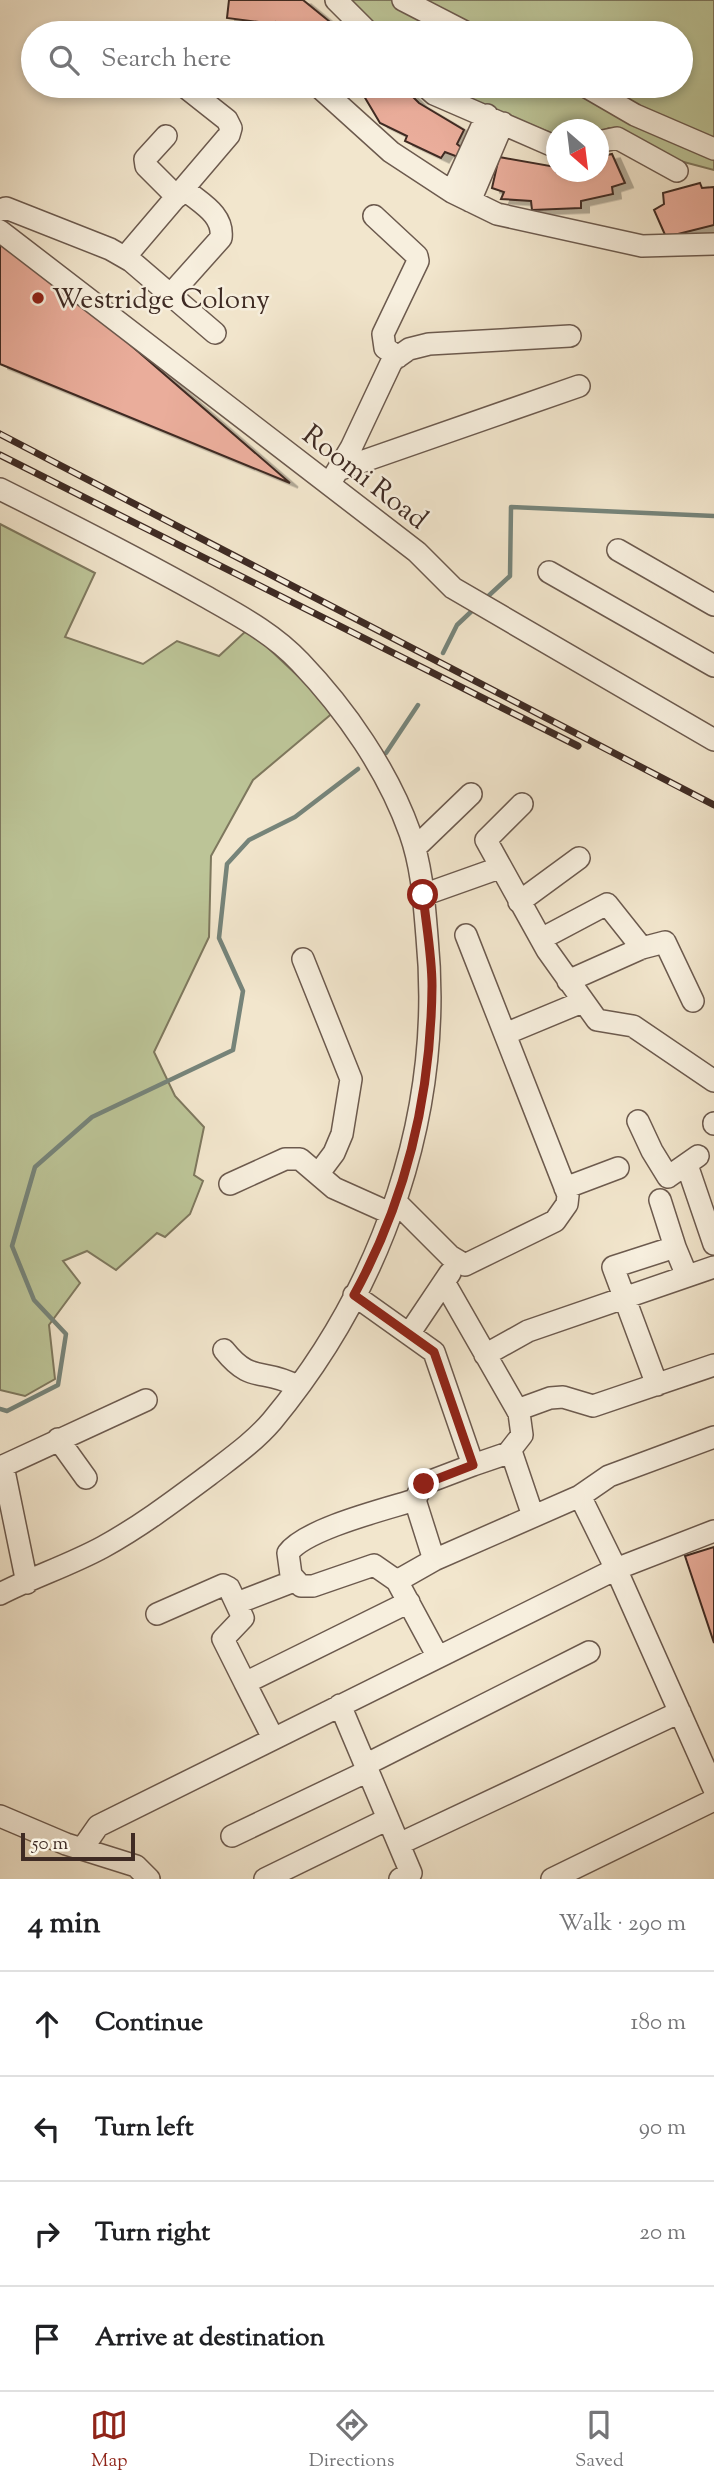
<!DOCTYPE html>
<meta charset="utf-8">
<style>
:root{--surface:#fff;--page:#f2f2f2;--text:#202124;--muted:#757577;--line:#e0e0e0;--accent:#8f2418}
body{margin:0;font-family:"Sorts Mill Goudy",serif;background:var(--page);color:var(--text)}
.compass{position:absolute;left:546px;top:119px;width:63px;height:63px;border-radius:50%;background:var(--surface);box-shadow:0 4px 10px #0003;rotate:152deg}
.scale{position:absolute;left:21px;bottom:18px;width:114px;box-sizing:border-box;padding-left:7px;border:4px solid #3f2b24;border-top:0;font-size:19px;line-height:24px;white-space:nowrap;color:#3f2b24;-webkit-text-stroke:5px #f7efde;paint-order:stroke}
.stop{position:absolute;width:21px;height:21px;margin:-16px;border:5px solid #8f2418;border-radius:50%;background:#fff}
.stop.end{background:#8f2418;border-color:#fff;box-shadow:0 2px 7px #0008}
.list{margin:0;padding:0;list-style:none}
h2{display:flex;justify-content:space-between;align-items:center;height:91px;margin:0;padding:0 28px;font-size:30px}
h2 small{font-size:23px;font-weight:400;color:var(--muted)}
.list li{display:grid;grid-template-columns:46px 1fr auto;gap:21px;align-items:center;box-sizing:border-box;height:105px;padding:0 28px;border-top:2px solid var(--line)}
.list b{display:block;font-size:26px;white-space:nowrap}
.list em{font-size:23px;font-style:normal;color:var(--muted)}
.icon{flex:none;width:38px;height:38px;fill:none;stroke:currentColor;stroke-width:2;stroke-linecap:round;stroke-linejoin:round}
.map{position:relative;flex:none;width:714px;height:1879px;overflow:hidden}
.search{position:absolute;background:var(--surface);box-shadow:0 4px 10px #0003;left:21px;right:21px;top:21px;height:77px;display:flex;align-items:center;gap:18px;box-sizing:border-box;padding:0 24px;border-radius:38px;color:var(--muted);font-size:26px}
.sheet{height:511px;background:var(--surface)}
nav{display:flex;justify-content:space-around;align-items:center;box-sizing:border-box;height:98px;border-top:2px solid var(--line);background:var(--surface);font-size:19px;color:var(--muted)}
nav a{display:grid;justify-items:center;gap:4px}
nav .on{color:var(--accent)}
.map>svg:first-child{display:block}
</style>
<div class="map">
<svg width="714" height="1879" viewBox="0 0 714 1879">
<defs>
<filter id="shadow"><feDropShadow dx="8" dy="4.5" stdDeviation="0" flood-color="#0004"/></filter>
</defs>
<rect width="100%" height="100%" fill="#f2e6cd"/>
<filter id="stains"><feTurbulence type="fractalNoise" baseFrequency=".00286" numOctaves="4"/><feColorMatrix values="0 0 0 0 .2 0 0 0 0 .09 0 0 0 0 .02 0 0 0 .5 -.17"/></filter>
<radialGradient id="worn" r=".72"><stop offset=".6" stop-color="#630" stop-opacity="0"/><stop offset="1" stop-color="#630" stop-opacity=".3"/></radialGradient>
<!-- green -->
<path fill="#bcc497" stroke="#7e785e" stroke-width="2" d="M 345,0 L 714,0 L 714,170 L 680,161 L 609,128 L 599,132 L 598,130 L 556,130 L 556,135 L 436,86 L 681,86 L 681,33 L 380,33 Z
M 0,524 L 95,573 L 65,637 L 143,664 L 177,641 L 219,656 L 248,629 L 335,711 L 253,780 L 211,856 L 209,937 L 154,1052 L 175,1096 L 204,1127 L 194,1175 L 203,1181 L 190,1214 L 165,1237 L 157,1233 L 116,1270 L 87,1251 L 63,1261 L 80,1283 L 49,1325 L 55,1379 L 25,1396 L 0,1390 Z"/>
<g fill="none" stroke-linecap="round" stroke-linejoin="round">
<!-- stream -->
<path stroke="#76847a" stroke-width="4.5" d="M 484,600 L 510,576 L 511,507 L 714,516
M 443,653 L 457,625 L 475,608
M 386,753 L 418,705
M 0,1409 L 7,1411 L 58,1385 L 66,1334 L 34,1300 L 12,1246 L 35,1167 L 92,1117 L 233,1050 L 243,991 L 219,938 L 227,864 L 249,840 L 295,817 L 358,769"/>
</g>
<!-- building -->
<path fill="#eaad9b" stroke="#3f2b24" stroke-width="2" filter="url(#shadow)" d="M 229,0 L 303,0 L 340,30 L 339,33 L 288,33 L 292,27 L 276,22 L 275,29 L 266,29 L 266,23 L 227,18 Z
M 358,86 L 402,86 L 419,103 L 464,130 L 457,144 L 462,148 L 458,157 L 445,152 L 441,158 L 405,141 L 407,136 L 380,123 Z
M 612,154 L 625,183 L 612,187 L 613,194 L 581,201 L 581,208 L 532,210 L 531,201 L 501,199 L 504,192 L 492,188 L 499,157 L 556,167 L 556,172 L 598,172 L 598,157 Z
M 700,183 L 702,188 L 714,187 L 714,225 L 666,237 L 654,210 L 664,204 L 663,193 Z
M 0,232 L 290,483 L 0,364 Z
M 714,1547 L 714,1643 L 685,1556 Z"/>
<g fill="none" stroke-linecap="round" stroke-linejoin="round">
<!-- minor casing -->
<g stroke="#6c5a4e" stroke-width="24">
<path id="minor" d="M 336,0 L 369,33
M 403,0 L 467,33
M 318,86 L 391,152 L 452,192 L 497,214 L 642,246 L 714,244
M 425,86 L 434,94 L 556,147
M 585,86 L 635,115 L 714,149
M 166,136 L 145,159 L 146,166 L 177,197
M 598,142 L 617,138 L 677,171
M 452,192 L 487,115
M 470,201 L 503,123
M 0,210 L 6,208 L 110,249 L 131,261 L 215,333
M 374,216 L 417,256 L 418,261 L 383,334 L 385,348 L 398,357
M 0,231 L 417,552 L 453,588 L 714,740
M 125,257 L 229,135 L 231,128 L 227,120 L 184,86
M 171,294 L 221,238 C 224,214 200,203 184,189
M 338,470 L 579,386
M 330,483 L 351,448 L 392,361 L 409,349 L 429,344 L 570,336
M 0,489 C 68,523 135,557 201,594 C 236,614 272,632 300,662 C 346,710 388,771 410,833 C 422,867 424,901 427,937 C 444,1111 384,1286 272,1421 C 254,1442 231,1458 209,1475 C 174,1501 141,1526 103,1547 C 70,1565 33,1577 0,1594
M 618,550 L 714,605
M 549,572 L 714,666
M 522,804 L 486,840 L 547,950 L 597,1020 L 633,1026 L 714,1081
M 415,848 L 471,794
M 423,895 L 499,868
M 519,902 L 579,858
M 541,939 L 607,904 L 642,948
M 303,959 L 351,1079 L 342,1134 L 334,1153 L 319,1173
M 568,981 L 642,948 L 665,942 L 693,1001
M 505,1034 L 582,1002
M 638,1121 L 652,1151 L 668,1177 L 698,1156
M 714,1123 L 714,1124
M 687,1165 L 714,1244
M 230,1184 L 285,1159 L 300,1159 L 334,1188 L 392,1214
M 565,1188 L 618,1168
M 660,1200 L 675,1247
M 397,1203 L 450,1256 L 465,1265 L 555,1221 L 567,1204 L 568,1195 L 466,935
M 444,1282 L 519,1413 L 522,1435 L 508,1453 L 473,1465
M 409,1334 L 450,1273
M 224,1350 C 252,1385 262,1367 297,1386
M 485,1355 L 528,1331 L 714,1267
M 657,1385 L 613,1267 L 675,1247 L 687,1276
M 517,1410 L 550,1398 L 563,1397 L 593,1406 L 714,1365
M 58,1439 L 86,1478
M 511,1451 L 533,1516
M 0,1466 L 3,1466 L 27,1583
M 3,1466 L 146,1400
M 580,1496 L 609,1476 L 714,1437
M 714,1531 L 616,1569 L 714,1789
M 434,1560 L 397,1581 L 438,1657
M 397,1581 L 374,1565 L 313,1586 L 301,1586 L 291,1575 L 288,1553 C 305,1529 386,1509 415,1500
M 237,1603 L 294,1581
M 157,1614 L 223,1585 L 229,1588 L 243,1618 L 223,1639 L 245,1683
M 340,1705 L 411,1873 L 400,1879
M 273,1738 L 245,1683 L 409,1602
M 365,1765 L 589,1652
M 0,1816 L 66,1844 L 136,1866 L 149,1879
M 232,1836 L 368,1771
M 399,1844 L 680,1712
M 82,1849 L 98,1826 L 616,1569 L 580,1496 L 434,1560 L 415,1500 L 423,1484 L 473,1465 L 434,1352 L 354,1295
M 265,1879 L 388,1819
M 552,1879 L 714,1800"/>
</g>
<!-- minor -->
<use href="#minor" stroke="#f7efde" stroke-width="21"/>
<!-- rail casing -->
<g stroke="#3f2b24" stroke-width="7">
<path id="rail" d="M 0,434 L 714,805
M 0,455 L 578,746"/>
</g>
<!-- rail -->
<use href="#rail" stroke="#f7efde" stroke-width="4.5" stroke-dasharray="13" stroke-linecap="butt"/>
</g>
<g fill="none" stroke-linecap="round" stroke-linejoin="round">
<!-- route -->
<path stroke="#8f2418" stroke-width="9" d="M 423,895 C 426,924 432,956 432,986 C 431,1094 406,1200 354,1295 L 434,1352 L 473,1465 L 424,1484"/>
</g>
<!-- markers -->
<circle fill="#8f2418" stroke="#f7efde" stroke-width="2.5" cx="38" cy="298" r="7"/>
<g text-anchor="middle" stroke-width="5" stroke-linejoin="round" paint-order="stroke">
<!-- poi labels -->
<g font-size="28" fill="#3f2b24" stroke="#f7efde" text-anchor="start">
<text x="52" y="308">Westridge Colony</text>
</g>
<!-- street labels -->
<g font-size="28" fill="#3f2b24" stroke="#f7efde">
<text transform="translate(366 476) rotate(38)" y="10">Roomi Road</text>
</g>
</g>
<rect width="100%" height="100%" filter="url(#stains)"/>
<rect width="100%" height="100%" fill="url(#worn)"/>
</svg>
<svg class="compass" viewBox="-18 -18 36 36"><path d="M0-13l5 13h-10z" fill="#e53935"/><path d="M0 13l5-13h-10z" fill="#757577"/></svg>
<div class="scale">50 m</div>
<div class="stop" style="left:423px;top:895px"></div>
<div class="stop end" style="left:424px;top:1484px"></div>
<div class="search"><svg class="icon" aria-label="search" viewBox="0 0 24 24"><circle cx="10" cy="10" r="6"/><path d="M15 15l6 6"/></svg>Search here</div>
</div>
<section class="sheet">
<h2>4 min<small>Walk · 290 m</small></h2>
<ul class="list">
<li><svg class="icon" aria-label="ahead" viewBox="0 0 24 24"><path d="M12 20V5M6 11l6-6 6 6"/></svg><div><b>Continue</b></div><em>180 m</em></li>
<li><svg class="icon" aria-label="left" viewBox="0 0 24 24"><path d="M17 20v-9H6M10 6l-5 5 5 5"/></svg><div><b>Turn left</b></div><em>90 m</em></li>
<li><svg class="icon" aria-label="right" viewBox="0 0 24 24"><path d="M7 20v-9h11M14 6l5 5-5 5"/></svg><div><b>Turn right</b></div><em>20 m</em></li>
<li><svg class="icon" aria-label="arrive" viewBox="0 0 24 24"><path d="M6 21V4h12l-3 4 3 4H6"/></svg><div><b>Arrive at destination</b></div></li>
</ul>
</section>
<nav>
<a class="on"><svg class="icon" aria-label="map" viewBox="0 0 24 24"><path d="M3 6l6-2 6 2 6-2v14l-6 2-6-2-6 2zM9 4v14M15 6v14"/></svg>Map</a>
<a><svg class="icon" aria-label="directions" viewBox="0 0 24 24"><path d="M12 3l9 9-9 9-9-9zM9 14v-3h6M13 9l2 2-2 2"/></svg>Directions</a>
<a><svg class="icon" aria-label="saved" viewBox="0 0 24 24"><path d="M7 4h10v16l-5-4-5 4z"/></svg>Saved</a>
</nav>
